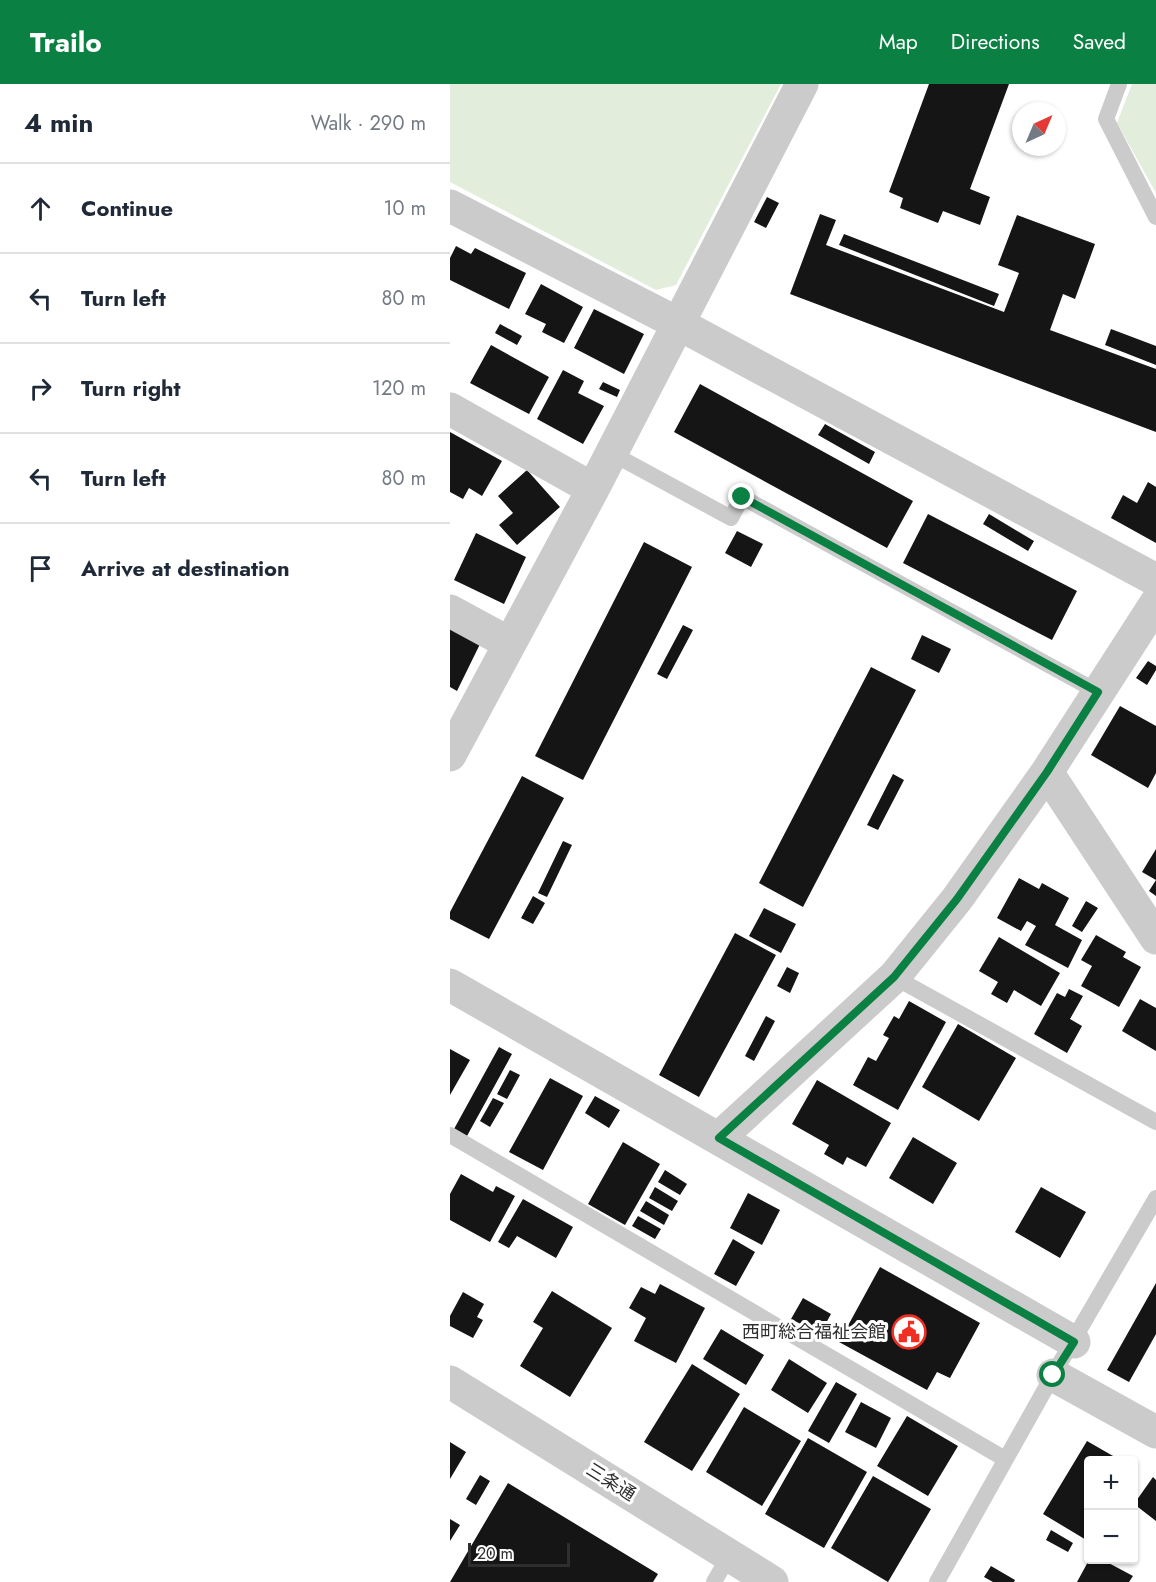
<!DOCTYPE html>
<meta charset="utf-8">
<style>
:root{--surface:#fff;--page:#f2f2f3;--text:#1f2937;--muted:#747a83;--line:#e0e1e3;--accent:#0b8043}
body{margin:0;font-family:Jost,"Noto Sans JP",sans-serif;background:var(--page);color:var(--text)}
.controls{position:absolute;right:18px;bottom:18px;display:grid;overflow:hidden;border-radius:6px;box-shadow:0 2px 4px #0004}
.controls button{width:54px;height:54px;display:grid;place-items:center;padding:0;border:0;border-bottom:2px solid var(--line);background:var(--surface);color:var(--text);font:30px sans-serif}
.compass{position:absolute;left:562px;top:18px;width:54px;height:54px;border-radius:50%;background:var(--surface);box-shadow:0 2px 4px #0004;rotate:44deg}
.scale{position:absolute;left:18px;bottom:15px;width:102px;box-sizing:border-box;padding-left:6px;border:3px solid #2e2e2e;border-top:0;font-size:16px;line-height:21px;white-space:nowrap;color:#2e2e2e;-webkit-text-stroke:4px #fff;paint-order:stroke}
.stop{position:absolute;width:18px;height:18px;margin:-14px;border:4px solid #0b8043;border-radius:50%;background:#fff}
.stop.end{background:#0b8043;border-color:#fff;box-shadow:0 2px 6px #0008}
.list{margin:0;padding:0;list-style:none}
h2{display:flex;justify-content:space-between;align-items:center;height:78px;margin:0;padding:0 24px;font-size:26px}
h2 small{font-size:20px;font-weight:400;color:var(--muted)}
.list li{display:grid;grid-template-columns:39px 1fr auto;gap:18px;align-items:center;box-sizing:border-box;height:90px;padding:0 24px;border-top:2px solid var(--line)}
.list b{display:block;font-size:22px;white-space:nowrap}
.list em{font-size:20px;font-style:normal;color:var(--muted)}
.icon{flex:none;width:33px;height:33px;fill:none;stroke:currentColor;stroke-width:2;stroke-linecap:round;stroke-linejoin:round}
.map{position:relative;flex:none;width:706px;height:1498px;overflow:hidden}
header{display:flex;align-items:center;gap:36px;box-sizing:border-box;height:84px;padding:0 30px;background:var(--accent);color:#fff}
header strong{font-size:28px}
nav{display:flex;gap:33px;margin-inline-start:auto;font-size:21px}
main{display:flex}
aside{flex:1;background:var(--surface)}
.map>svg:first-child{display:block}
</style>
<header>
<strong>Trailo</strong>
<nav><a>Map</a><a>Directions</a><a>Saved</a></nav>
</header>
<main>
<aside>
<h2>4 min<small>Walk · 290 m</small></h2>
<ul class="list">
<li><svg class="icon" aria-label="ahead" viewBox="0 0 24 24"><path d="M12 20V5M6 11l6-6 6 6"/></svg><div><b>Continue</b></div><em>10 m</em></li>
<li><svg class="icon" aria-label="left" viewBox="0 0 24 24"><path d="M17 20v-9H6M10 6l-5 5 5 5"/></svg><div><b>Turn left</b></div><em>80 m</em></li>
<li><svg class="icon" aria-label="right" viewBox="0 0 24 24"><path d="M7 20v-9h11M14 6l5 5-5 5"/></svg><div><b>Turn right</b></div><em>120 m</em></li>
<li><svg class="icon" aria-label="left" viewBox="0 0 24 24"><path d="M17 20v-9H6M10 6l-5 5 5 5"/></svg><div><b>Turn left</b></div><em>80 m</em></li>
<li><svg class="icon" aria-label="arrive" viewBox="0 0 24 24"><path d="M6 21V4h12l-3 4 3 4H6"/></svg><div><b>Arrive at destination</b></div></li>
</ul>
</aside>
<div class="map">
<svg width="706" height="1498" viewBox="0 0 706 1498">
<rect width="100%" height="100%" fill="#fff"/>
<!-- green -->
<path fill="#e2eddb" d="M 0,0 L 331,0 L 226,201 L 206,206 L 0,98 Z
M 682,0 L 706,0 L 706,109 L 667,39 Z"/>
<!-- building -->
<path fill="#151515" d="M 479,0 L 559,0 L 520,105 L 540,113 L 530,141 L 493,127 L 488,139 L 450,124 L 453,114 L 439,108 Z
M 317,113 L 329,119 L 316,144 L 304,138 Z
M 370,130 L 386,136 L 376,161 L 554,228 L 569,189 L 548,181 L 567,131 L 645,160 L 625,215 L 613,210 L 600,246 L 706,285 L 706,348 L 340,210 Z
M 394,150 L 549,210 L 544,222 L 389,161 Z
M 6,162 L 21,170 L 25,164 L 76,189 L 59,225 L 0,196 L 0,174 Z
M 91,200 L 133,223 L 114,259 L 92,248 L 96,240 L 75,230 Z
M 144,225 L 194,250 L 174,290 L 124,264 Z
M 50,240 L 72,252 L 67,261 L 45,249 Z
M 661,245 L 706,262 L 706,281 L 655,261 Z
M 41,261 L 99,293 L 79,330 L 20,299 Z
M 113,286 L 134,297 L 128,309 L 154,322 L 133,360 L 87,335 Z
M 153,298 L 170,306 L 167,313 L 149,305 Z
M 250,300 L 463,417 L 437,464 L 224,348 Z
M 375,340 L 425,368 L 419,380 L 368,351 Z
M 0,348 L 52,377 L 32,412 L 19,404 L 13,415 L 0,408 Z
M 77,386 L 110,423 L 67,461 L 49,441 L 63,429 L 48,412 Z
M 698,398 L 706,403 L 706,459 L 661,434 L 673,411 L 687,419 Z
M 478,430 L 627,507 L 602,556 L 453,479 Z
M 539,430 L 584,457 L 578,467 L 533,440 Z
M 287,447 L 313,460 L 301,483 L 275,469 Z
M 26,449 L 76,473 L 54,520 L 4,496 Z
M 194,458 L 242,483 L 133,696 L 85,672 Z
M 233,541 L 243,546 L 217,595 L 207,590 Z
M 0,542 L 31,558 L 7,607 L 0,603 Z
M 472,551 L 501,565 L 489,589 L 461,575 Z
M 698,577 L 706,582 L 706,586 L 697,601 L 686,594 Z
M 421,583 L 466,606 L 353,823 L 309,799 Z
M 670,622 L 706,642 L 706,689 L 698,704 L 641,671 Z
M 443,690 L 454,696 L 428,746 L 417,741 Z
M 72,692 L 114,714 L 39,855 L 0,835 L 0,828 Z
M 113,757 L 122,761 L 97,813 L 88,809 Z
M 706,765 L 706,812 L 699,807 L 706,796 L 692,788 Z
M 569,794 L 589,805 L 592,799 L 619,814 L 605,841 L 632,856 L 618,884 L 575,861 L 586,842 L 577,837 L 571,847 L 547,834 Z
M 83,812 L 95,819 L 83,840 L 71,834 Z
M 636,817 L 648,824 L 632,848 L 622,842 Z
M 314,824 L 346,840 L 331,869 L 299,852 Z
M 285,849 L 326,871 L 249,1013 L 209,991 Z
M 646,851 L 676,868 L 673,873 L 691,883 L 669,923 L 631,902 L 642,882 L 631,876 Z
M 549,853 L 610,889 L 591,922 L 564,906 L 557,919 L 541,910 L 548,898 L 529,887 Z
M 337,883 L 349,889 L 340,909 L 327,902 Z
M 619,905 L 633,912 L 620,935 L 632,942 L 617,969 L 584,950 L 607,909 L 615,913 Z
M 690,915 L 706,924 L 706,967 L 672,947 Z
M 459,917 L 496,938 L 448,1026 L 403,1001 L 418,973 L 426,977 L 439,954 L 433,951 L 444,932 L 449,935 Z
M 316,932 L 325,937 L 304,977 L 295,972 Z
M 508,940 L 566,974 L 529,1037 L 472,1003 Z
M 49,963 L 62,970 L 17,1052 L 4,1045 Z
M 0,965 L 20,976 L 0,1011 Z
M 60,986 L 70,991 L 57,1015 L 47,1010 Z
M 100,994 L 133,1012 L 93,1086 L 59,1068 Z
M 367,996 L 441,1039 L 416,1083 L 397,1073 L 393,1081 L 374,1070 L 379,1061 L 342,1040 Z
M 145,1012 L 170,1026 L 159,1044 L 135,1029 Z
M 43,1014 L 54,1019 L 40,1043 L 30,1037 Z
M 463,1053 L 507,1079 L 483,1120 L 439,1094 Z
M 173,1058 L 210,1080 L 175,1141 L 138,1120 Z
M 215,1086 L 237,1100 L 230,1111 L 208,1098 Z
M 11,1090 L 43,1108 L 46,1102 L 65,1112 L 40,1158 L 0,1136 L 0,1110 Z
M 205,1103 L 228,1117 L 222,1127 L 199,1114 Z
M 591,1103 L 636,1128 L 610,1174 L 565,1148 Z
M 298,1109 L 330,1126 L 312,1161 L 280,1144 Z
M 73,1115 L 123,1143 L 106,1174 L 67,1152 L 59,1164 L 48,1158 Z
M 196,1117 L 219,1131 L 214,1141 L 190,1127 Z
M 188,1132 L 211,1145 L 205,1155 L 182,1142 Z
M 283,1155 L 305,1168 L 286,1202 L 264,1190 Z
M 430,1183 L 530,1239 L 500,1294 L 487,1288 L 477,1306 L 389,1258 Z
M 706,1199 L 706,1250 L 679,1298 L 657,1286 Z
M 210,1200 L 255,1224 L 226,1279 L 184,1257 L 196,1234 L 179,1224 L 191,1203 L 205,1210 Z
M 102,1207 L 162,1244 L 120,1313 L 70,1282 L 93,1244 L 83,1238 Z
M 13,1208 L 34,1220 L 27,1233 L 33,1236 L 23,1254 L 0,1242 L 0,1232 Z
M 353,1214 L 381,1230 L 370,1250 L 341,1235 Z
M 271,1245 L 314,1271 L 296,1301 L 253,1275 Z
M 339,1275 L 377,1299 L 358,1329 L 321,1306 Z
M 242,1280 L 290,1310 L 242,1387 L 194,1358 Z
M 386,1298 L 407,1310 L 379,1359 L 358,1347 Z
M 411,1318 L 441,1334 L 426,1364 L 395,1348 Z
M 294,1323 L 351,1357 L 312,1422 L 256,1388 Z
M 457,1332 L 508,1362 L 478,1412 L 427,1382 Z
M 358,1354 L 417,1388 L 374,1464 L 315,1430 Z
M 637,1357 L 670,1376 L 638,1376 L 638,1457 L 593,1430 Z
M 0,1358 L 16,1368 L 0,1395 Z
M 30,1391 L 40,1397 L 26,1421 L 16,1415 Z
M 423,1392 L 481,1425 L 438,1498 L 381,1464 Z
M 703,1393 L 706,1396 L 706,1437 L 684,1420 Z
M 58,1399 L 208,1490 L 203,1498 L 0,1498 Z
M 0,1435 L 10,1441 L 0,1457 Z
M 601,1446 L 623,1459 L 618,1468 L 596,1456 Z
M 639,1476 L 653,1476 L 683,1492 L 679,1498 L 627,1498 Z
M 541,1482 L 565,1496 L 564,1498 L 543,1498 L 534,1493 Z"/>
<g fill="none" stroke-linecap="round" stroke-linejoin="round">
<!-- service -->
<path stroke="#cbcbcb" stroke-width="16" d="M 669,0 L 656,35 L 706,133
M 161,369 L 281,434 L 292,413 L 648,608
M 444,893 L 706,1038
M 0,1051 L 555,1375
M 264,1498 L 279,1472
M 487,1498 L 603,1291 L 706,1114"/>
<!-- minor -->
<path stroke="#cbcbcb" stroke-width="33" d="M 0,122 L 227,239 L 706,496
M 0,325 L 143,405
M 0,527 L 59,559
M 0,671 L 143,405 L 352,0
M 597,688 L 706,854
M 0,901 L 624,1258
M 269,1054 L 444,893 L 507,815 L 597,688 L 706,519
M 603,1291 L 706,1348"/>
<!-- tertiary -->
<path stroke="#cbcbcb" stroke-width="33" d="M 0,1298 L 322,1498"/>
</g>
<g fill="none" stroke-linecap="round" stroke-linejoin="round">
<!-- route -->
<path stroke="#0b8043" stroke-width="8" d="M 292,413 L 648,608 L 597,688 L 507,815 L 444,893 L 269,1054 L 624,1258 L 603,1291"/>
</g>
<!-- icons -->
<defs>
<g id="civic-ring" transform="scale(1.725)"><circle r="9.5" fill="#fff" stroke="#f22e23" stroke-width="1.5"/><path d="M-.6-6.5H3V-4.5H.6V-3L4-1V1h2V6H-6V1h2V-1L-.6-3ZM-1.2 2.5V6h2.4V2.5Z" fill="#f22e23"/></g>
</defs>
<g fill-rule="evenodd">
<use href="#civic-ring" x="459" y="1248"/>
</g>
<g text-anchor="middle" stroke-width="6" stroke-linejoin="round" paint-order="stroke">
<!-- poi labels -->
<g font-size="18" fill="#2e2e2e" stroke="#fff" text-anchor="end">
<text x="436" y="1254">西町総合福祉会館</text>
</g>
<!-- street labels -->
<g font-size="18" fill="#2e2e2e" stroke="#fff">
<text transform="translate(161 1398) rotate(32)" y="6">三条通</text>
</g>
</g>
</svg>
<div class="controls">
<button>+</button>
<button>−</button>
</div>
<svg class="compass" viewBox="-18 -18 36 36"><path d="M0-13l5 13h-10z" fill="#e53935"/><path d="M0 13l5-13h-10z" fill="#747a83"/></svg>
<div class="scale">20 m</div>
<div class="stop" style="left:603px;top:1291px"></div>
<div class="stop end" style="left:292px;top:413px"></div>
</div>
</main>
